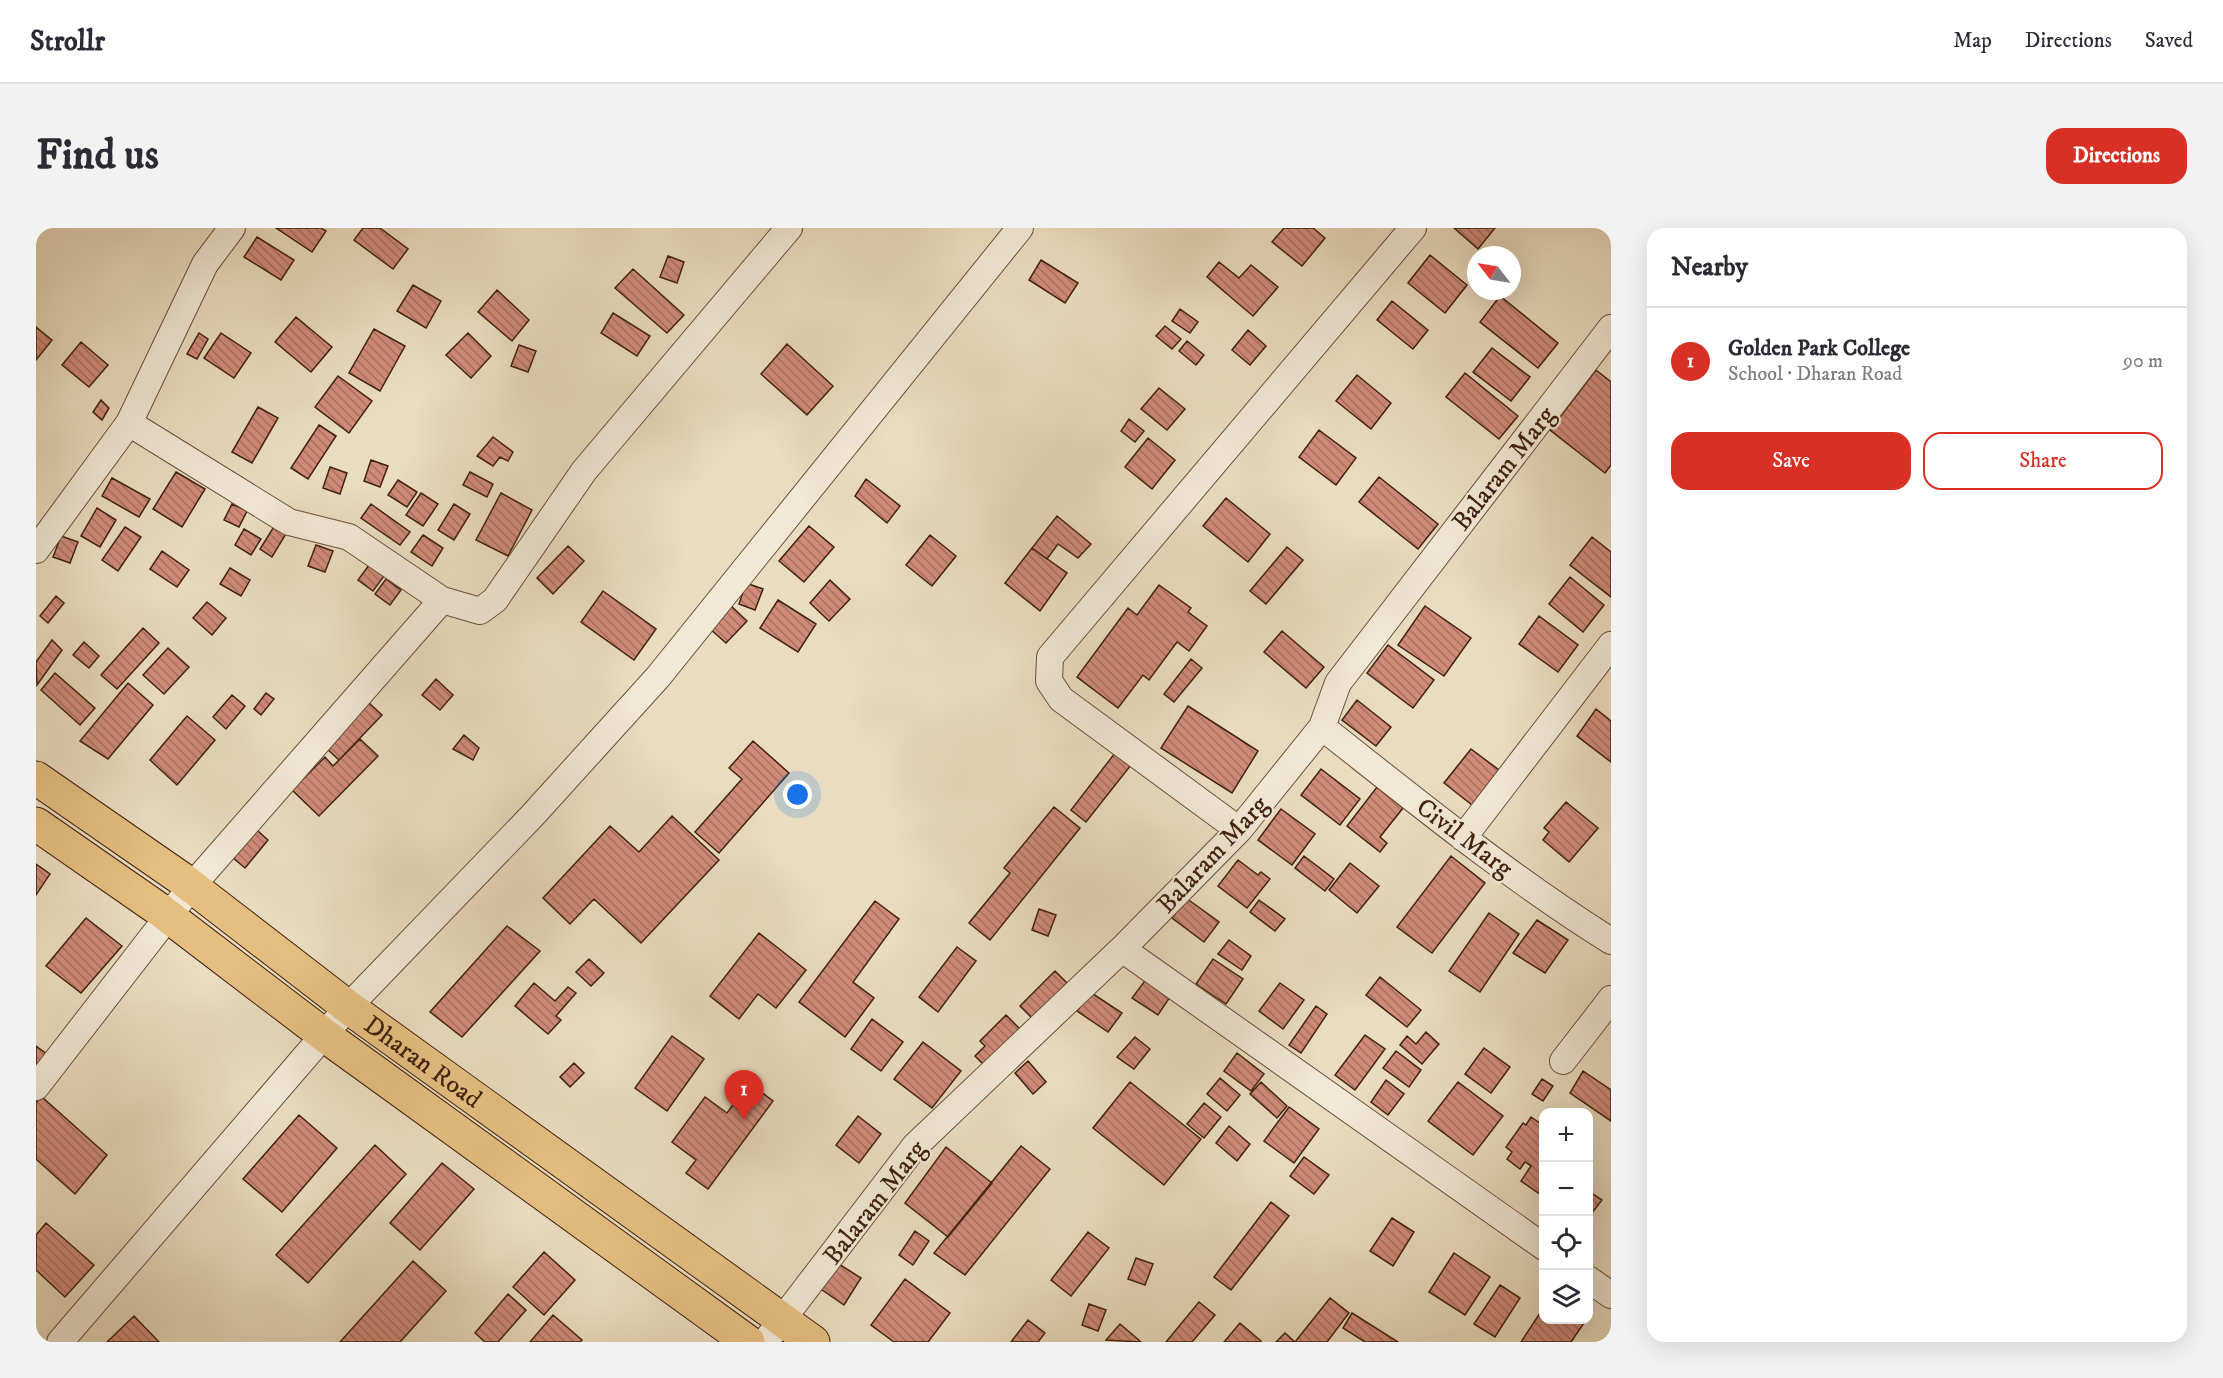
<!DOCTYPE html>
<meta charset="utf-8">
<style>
:root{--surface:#fff;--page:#f2f2f3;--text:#2b2b33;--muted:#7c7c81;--line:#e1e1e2;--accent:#d93025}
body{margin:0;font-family:"IM FELL DW Pica",serif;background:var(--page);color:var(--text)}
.controls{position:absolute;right:18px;bottom:18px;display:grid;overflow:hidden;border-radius:12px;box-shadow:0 6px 24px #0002}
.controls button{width:54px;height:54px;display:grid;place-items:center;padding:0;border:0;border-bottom:2px solid var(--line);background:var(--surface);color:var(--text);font:30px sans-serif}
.compass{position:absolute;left:1431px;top:18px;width:54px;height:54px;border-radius:50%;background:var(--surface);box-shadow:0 6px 24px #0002;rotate:301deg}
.you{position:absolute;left:762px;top:567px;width:21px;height:21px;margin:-15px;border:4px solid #fff;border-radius:50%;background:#1a73e8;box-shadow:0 0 0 9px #1a73e833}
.badge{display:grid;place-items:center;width:39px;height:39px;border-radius:50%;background:var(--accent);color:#fff;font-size:20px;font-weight:700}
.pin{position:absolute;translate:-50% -50px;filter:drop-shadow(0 2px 3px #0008)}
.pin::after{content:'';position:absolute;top:32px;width:21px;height:18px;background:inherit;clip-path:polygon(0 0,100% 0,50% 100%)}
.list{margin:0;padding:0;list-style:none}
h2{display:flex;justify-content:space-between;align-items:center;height:78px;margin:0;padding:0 24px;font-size:26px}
h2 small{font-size:20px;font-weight:400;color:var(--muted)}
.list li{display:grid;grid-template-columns:39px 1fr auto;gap:18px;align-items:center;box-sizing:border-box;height:108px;padding:0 24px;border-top:2px solid var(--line)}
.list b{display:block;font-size:22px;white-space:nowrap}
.list p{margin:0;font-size:20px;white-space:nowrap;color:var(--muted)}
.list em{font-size:20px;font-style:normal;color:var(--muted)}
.actions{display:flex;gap:12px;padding:18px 24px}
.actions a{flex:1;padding:14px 0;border:2px solid var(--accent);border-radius:18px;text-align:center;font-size:21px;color:var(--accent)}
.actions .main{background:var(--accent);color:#fff}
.icon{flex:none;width:33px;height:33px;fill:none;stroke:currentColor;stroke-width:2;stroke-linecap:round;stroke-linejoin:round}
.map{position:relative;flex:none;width:1575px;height:1114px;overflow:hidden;border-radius:18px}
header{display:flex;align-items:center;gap:36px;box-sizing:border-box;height:84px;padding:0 30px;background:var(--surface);border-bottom:2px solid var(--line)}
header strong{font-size:28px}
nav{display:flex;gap:33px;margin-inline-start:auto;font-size:21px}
.intro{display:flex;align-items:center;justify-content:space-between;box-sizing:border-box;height:144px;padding:0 36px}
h1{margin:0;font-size:42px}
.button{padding:15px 27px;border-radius:18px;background:var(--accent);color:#fff;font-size:21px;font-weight:700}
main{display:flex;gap:36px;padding:0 36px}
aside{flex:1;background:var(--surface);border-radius:18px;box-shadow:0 6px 24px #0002}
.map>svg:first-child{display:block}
</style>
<header>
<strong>Strollr</strong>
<nav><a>Map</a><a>Directions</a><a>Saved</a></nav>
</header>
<div class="intro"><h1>Find us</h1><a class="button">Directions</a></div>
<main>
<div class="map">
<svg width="1575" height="1114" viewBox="0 0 1575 1114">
<defs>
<pattern id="building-back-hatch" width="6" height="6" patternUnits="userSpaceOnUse" patternTransform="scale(1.5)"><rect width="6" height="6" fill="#d08b79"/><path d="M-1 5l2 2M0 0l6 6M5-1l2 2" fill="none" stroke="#aa7162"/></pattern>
</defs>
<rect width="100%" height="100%" fill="#eadcc0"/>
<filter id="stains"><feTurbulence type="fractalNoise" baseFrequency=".00333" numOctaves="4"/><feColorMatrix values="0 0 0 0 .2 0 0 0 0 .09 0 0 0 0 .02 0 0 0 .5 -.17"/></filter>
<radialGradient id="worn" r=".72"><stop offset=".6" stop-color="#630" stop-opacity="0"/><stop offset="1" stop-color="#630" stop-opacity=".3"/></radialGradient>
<!-- building -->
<path fill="url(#building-back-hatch)" stroke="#40220e" stroke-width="1.5" d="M 240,0 L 285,0 L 290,3 L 276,24 Z
M 327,0 L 344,0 L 372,21 L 357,41 L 318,12 Z
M 1248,0 L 1277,0 L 1289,10 L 1266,38 L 1236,14 Z
M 1418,0 L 1459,0 L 1442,21 Z
M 221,9 L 258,32 L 245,52 L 208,29 Z
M 1394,27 L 1431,57 L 1409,85 L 1372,55 Z
M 632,28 L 648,34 L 641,55 L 624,49 Z
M 1005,32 L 1042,55 L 1029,75 L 993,52 Z
M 1183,34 L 1203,50 L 1215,37 L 1242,59 L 1217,88 L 1171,49 Z
M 597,41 L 648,87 L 631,105 L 579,60 Z
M 377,57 L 405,73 L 390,100 L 361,83 Z
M 461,62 L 493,92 L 476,113 L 442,84 Z
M 1464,68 L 1522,115 L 1502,140 L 1444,94 Z
M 1356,73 L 1392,102 L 1377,121 L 1341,92 Z
M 1144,81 L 1162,94 L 1154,105 L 1136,93 Z
M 577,85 L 614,108 L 601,128 L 565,105 Z
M 260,89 L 296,119 L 275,144 L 239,114 Z
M 1129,98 L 1145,111 L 1136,121 L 1120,108 Z
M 0,99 L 16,112 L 0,132 Z
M 338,101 L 369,118 L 344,163 L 313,145 Z
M 1212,102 L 1230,118 L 1214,137 L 1196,122 Z
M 163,105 L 172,111 L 161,131 L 151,126 Z
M 185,105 L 215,125 L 198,150 L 168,130 Z
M 432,105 L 455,128 L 435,150 L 410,127 Z
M 1151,113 L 1168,127 L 1160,137 L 1143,123 Z
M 45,114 L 72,137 L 53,159 L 26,137 Z
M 751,116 L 797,158 L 771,187 L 725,146 Z
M 483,117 L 500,123 L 492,144 L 475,138 Z
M 1456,120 L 1494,149 L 1475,173 L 1437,144 Z
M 1560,142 L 1575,154 L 1575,237 L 1569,245 L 1514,202 Z
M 1429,145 L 1482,188 L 1463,211 L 1410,169 Z
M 1321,147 L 1355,175 L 1335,201 L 1300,173 Z
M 302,148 L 336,173 L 313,205 L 279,179 Z
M 1123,160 L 1149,181 L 1131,202 L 1105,181 Z
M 65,172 L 73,180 L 66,192 L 57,184 Z
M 222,179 L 242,190 L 216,235 L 196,224 Z
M 1093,191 L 1108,203 L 1099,214 L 1085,203 Z
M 283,197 L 300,208 L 272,251 L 255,240 Z
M 1283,202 L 1320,230 L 1300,257 L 1263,229 Z
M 457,209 L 477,224 L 472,233 L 464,229 L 457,238 L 441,228 Z
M 1112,210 L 1139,232 L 1116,261 L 1089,239 Z
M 335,232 L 352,238 L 344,259 L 328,253 Z
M 294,239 L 311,245 L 304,266 L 287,260 Z
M 140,244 L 169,261 L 146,299 L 117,281 Z
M 434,244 L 457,256 L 451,269 L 427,257 Z
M 1343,249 L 1402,296 L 1382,321 L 1323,274 Z
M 76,250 L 114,271 L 103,289 L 66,268 Z
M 830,251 L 864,278 L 851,295 L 819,268 Z
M 362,252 L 381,264 L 371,279 L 352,267 Z
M 385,265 L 402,276 L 387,298 L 370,287 Z
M 465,265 L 496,282 L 472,328 L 440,312 Z
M 1190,270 L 1234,306 L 1212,334 L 1167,298 Z
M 196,276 L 211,283 L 203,299 L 188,292 Z
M 335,276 L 374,304 L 364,317 L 325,290 Z
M 418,276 L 434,286 L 418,312 L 402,302 Z
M 61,280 L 80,292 L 64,319 L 45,308 Z
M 1021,288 L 1055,316 L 1042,330 L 1022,316 L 1011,331 L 996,320 Z
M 239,297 L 251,304 L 236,329 L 224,321 Z
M 773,298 L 798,319 L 768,354 L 743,333 Z
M 89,299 L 105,309 L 82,343 L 66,332 Z
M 208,301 L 225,311 L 215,327 L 199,317 Z
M 387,307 L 407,320 L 396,338 L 375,324 Z
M 894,307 L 920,328 L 896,358 L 870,337 Z
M 25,308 L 42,314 L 34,335 L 17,329 Z
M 1556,309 L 1575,324 L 1575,369 L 1534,337 Z
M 280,317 L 297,323 L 289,344 L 272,338 Z
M 532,318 L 548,333 L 517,366 L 501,350 Z
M 1251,319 L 1267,332 L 1230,376 L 1214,363 Z
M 996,320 L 1031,345 L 1004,383 L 969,355 Z
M 126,323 L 153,342 L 141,359 L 114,341 Z
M 333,337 L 348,348 L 337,363 L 322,352 Z
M 194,340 L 214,352 L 205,368 L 184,356 Z
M 1534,349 L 1568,377 L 1547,404 L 1513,376 Z
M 350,351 L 365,362 L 354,377 L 339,366 Z
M 794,352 L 814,371 L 793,393 L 774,375 Z
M 710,355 L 727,361 L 719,382 L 703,376 Z
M 1123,357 L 1155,380 L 1152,384 L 1171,398 L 1153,423 L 1141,414 L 1113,452 L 1107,447 L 1082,480 L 1041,449 L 1092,380 L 1101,387 Z
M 567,363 L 620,401 L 598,432 L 545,394 Z
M 20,368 L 28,375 L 12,395 L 4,388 Z
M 742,372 L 780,396 L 762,424 L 724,400 Z
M 171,374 L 190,390 L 176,407 L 157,390 Z
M 694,377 L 711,393 L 690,415 L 673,400 Z
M 1389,378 L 1435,410 L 1408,448 L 1362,417 Z
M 1503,388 L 1542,417 L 1522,444 L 1483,416 Z
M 107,400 L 123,415 L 81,461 L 65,447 Z
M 1246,403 L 1288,439 L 1270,460 L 1228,424 Z
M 16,412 L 26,422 L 1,457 L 0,434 Z
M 48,414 L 63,428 L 53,440 L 37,427 Z
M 1352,417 L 1398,452 L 1377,480 L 1331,445 Z
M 132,420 L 153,439 L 128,466 L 107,447 Z
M 1155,431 L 1166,440 L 1138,474 L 1128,466 Z
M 19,445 L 59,480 L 44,497 L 5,462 Z
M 400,451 L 417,467 L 404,482 L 386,467 Z
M 92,455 L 117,477 L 72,531 L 44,513 Z
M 230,465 L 238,471 L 225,487 L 218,481 Z
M 196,467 L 209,478 L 190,501 L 177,489 Z
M 1321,472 L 1355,499 L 1340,518 L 1306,492 Z
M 332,474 L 346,487 L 303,532 L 289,519 Z
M 1152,478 L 1222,523 L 1196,565 L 1125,520 Z
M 1560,481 L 1575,493 L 1575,534 L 1541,508 Z
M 151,488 L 179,512 L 141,557 L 114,532 Z
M 428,507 L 443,520 L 437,532 L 417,521 Z
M 324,511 L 342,528 L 283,588 L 256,562 L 289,529 L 297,538 Z
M 717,513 L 753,545 L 683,625 L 659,604 L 706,551 L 693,540 Z
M 1435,521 L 1463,542 L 1436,577 L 1408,555 Z
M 1079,525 L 1095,537 L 1050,594 L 1035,582 Z
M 1285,541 L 1324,571 L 1304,597 L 1265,567 Z
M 1341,559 L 1367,580 L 1344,609 L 1351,615 L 1344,624 L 1311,598 Z
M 1530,574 L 1562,600 L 1533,634 L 1507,612 L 1513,604 L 1508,600 Z
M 1018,579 L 1044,600 L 954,712 L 933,695 L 974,645 L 968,640 Z
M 1245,581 L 1279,606 L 1256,637 L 1222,612 Z
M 636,588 L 683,632 L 605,715 L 558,671 L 534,696 L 507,670 L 574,598 L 603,624 Z
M 214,596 L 232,612 L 209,640 L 190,624 Z
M 1268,628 L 1298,651 L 1289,663 L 1259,640 Z
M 1415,628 L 1449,655 L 1396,725 L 1361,699 Z
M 1202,632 L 1222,647 L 1225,644 L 1234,651 L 1211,680 L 1182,658 Z
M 1314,635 L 1343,658 L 1321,685 L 1293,662 Z
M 0,636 L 14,646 L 0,667 Z
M 1150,670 L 1183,694 L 1168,714 L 1136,690 Z
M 1223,672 L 1249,691 L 1239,703 L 1214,684 Z
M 839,673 L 863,691 L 817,754 L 838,770 L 809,809 L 763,774 Z
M 1003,681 L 1020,687 L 1012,708 L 996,702 Z
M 1453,685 L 1483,706 L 1444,764 L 1413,743 Z
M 50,690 L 86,718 L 45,765 L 10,738 Z
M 1501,692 L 1532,712 L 1509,745 L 1477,725 Z
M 471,698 L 504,723 L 426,809 L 394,784 Z
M 723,705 L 770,742 L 740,780 L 722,766 L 703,791 L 674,768 Z
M 1193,712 L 1215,728 L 1206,742 L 1182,726 Z
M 921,719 L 940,733 L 902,784 L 883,769 Z
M 553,731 L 568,745 L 555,758 L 540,744 Z
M 1177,731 L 1207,751 L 1190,776 L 1160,756 Z
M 1019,743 L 1033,757 L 998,792 L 984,778 Z
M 1344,749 L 1385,782 L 1371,799 L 1330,767 Z
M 1111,750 L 1134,769 L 1122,787 L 1096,770 Z
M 498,755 L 519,773 L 532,759 L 540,765 L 520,788 L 525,792 L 512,806 L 479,778 Z
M 1244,755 L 1268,772 L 1247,801 L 1223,783 Z
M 1054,764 L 1086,785 L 1072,804 L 1041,783 Z
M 1280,778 L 1291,786 L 1265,825 L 1253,817 Z
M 970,787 L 987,804 L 951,840 L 939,828 L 949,818 L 944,813 Z
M 836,791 L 867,814 L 845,843 L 815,821 Z
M 1390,804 L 1403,816 L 1386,836 L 1364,817 L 1371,808 L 1380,816 Z
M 1329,807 L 1349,821 L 1319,862 L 1299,847 Z
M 636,808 L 668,831 L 631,883 L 599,860 Z
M 1099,809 L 1114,821 L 1098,841 L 1081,829 Z
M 887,814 L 925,843 L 896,880 L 858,851 Z
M 0,818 L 11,826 L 0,837 Z
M 1448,820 L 1474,839 L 1455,865 L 1429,846 Z
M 1360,823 L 1385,842 L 1373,859 L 1347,840 Z
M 1201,825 L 1228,846 L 1215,863 L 1188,843 Z
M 992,833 L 1010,854 L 997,866 L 979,845 Z
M 538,835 L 548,845 L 534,859 L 524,849 Z
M 1547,843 L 1575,862 L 1575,893 L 1534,865 Z
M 1184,850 L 1204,867 L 1191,883 L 1171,866 Z
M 1506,851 L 1517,858 L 1507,873 L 1496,866 Z
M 1350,852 L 1368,866 L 1352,887 L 1335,874 Z
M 1094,854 L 1165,911 L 1128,957 L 1057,900 Z
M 1225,854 L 1251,878 L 1241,890 L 1214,866 Z
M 1422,854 L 1467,888 L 1437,927 L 1392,893 Z
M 713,855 L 737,873 L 672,961 L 650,945 L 660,932 L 636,914 L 669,869 L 691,885 Z
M 5,868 L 71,927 L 39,966 L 0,931 L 0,875 Z
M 1168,875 L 1185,889 L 1168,910 L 1151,896 Z
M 1253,879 L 1283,901 L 1258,935 L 1228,913 Z
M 263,887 L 301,920 L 246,984 L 207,951 Z
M 822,888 L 845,906 L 823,935 L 800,917 Z
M 1495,889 L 1508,898 L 1508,969 L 1485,953 L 1495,938 L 1489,934 L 1484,941 L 1471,931 L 1476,924 L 1470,919 L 1487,895 L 1490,897 Z
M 1193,898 L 1214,916 L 1201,933 L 1180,915 Z
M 339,917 L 370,946 L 272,1055 L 240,1027 Z
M 985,918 L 1014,941 L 929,1047 L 898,1025 Z
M 910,919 L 956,955 L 912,1009 L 869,975 Z
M 1268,929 L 1293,947 L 1278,966 L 1254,948 Z
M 406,935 L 438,961 L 384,1022 L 354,995 Z
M 1552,963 L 1566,972 L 1552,990 Z
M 1235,974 L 1253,988 L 1195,1062 L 1178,1049 Z
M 1356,990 L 1378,1004 L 1357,1038 L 1334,1023 Z
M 10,995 L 58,1037 L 29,1069 L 0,1042 L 0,1007 Z
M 879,1003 L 893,1013 L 877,1037 L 863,1027 Z
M 1052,1004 L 1073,1020 L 1035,1068 L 1015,1052 Z
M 508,1024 L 539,1052 L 508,1087 L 477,1059 Z
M 1418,1025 L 1454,1049 L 1429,1087 L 1393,1064 Z
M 1100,1030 L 1117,1036 L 1109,1057 L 1092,1051 Z
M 377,1033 L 410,1063 L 364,1114 L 304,1114 Z
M 798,1033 L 825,1050 L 808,1077 L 782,1059 Z
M 869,1051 L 914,1085 L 892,1114 L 858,1114 L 835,1097 Z
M 1464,1057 L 1484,1070 L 1459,1109 L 1438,1096 Z
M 472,1066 L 490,1082 L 462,1114 L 449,1114 L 439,1105 Z
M 1294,1070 L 1313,1085 L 1291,1114 L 1240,1114 L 1249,1105 L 1259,1114 Z
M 1163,1074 L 1179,1087 L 1156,1114 L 1130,1114 Z
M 1053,1076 L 1070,1082 L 1062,1103 L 1046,1097 Z
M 1508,1079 L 1508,1092 L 1550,1092 L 1535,1114 L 1485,1114 Z
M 1316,1085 L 1362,1114 L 1329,1114 L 1307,1100 Z
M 517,1087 L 546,1112 L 544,1114 L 494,1114 Z
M 98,1088 L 123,1114 L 71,1114 Z
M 992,1092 L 1009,1105 L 1002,1114 L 975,1114 Z
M 1204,1095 L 1225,1113 L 1225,1114 L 1188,1114 Z
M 1084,1096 L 1105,1114 L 1070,1112 Z"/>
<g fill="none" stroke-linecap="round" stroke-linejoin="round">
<!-- street casing -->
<g stroke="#6a503a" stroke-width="28">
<path id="street" d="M 93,195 L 253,294 L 313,309 L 406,372 L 444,383 L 459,372 L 548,243 L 753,0
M 0,322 L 93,195 L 169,36 L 196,0
M 1286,499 C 1380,573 1474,650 1575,713
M 1203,602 L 1025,471 L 1013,453 L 1014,429 L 1377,0
M 1427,610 L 1575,417
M 1086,721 L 1508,1019
M 1527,833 L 1575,771
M 0,859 L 155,659 L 406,372
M 1552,1051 L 1575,1067
M 24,1114 L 312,779 L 496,588 L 622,449 L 984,0
M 729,1114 L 879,918 L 1086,721 L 1203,602 L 1286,499 L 1302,455 L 1575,100"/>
</g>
<!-- primary casing -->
<g stroke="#40220e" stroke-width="35">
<g id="primary">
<path id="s1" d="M 0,550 L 146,651 L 312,779 L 777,1114"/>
<path d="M 0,596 L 124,682 L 288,807 L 712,1114"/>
</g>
</g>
<!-- street -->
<use href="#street" stroke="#f1e8d6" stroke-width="26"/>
<!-- primary -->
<use href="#primary" stroke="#e5be80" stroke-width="33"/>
</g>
<g text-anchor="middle" stroke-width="4.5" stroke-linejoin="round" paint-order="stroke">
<!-- street labels -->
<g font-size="26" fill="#40220e" stroke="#f1e8d6">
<text transform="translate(1467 240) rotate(-52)" y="9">Balaram Marg</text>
<text transform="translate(1429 609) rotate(37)" y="9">Civil Marg</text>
<text transform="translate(1176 626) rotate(-47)" y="9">Balaram Marg</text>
<text dy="9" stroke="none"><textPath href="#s1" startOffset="480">Dharan Road</textPath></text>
<text transform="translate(838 974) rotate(-52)" y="9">Balaram Marg</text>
</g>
</g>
<rect width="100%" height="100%" filter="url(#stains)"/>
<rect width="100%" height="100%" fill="url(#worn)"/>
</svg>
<div class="controls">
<button>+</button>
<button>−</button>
<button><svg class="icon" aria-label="locate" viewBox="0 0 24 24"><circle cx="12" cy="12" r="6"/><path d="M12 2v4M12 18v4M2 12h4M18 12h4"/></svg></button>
<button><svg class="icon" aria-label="layers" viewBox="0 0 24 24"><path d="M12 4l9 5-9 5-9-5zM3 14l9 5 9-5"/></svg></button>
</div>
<svg class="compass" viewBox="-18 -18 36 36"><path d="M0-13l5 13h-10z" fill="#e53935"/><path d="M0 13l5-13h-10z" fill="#7c7c81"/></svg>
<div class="you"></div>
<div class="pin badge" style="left:708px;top:892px">1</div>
</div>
<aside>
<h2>Nearby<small></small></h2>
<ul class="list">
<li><span class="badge">1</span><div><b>Golden Park College</b><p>School · Dharan Road</p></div><em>90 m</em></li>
</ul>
<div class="actions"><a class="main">Save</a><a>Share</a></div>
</aside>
</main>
